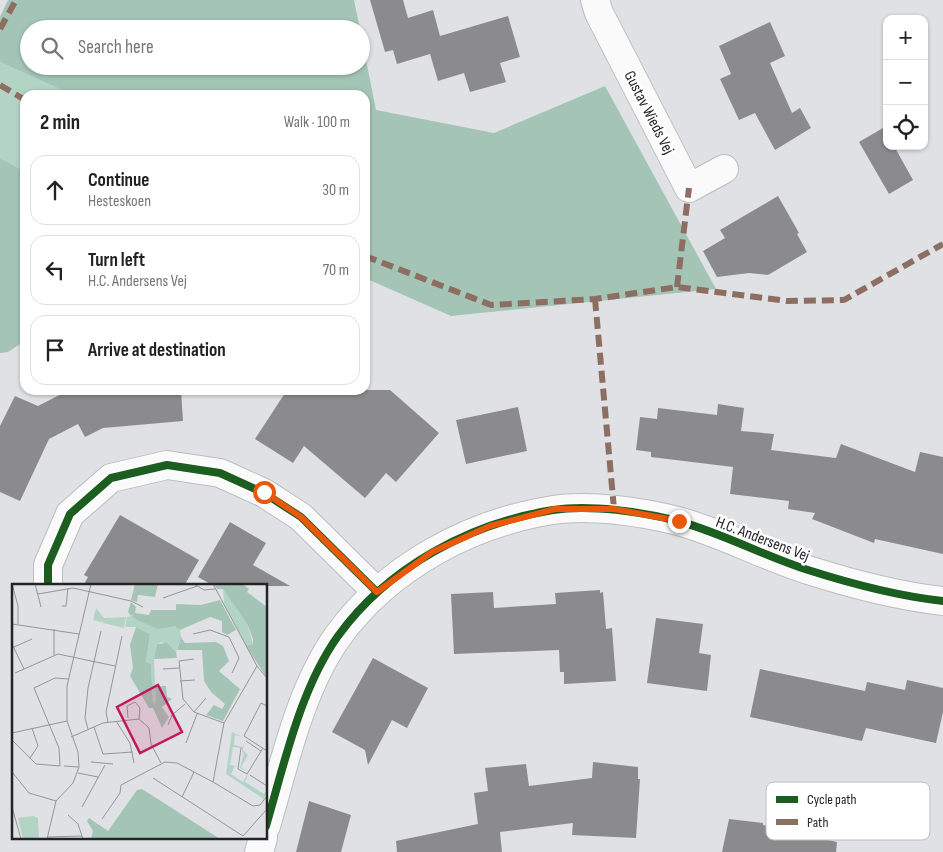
<!DOCTYPE html>
<meta charset="utf-8">
<style>
:root{--surface:#fff;--page:#f2f2f2;--text:#222;--muted:#767676;--line:#e0e0e0}
body{margin:0;font-family:"Sofia Sans Condensed",sans-serif;background:var(--page);color:var(--text)}
.controls{position:absolute;right:15px;top:15px;display:grid;overflow:hidden;border-radius:10px;box-shadow:0 1px 4px #0004}
.controls button{width:45px;height:45px;display:grid;place-items:center;padding:0;border:0;border-bottom:1px solid var(--line);background:var(--surface);color:var(--text);font:25px sans-serif}
.stop{position:absolute;width:15px;height:15px;margin:-11px;border:4px solid #ea580c;border-radius:50%;background:#fff}
.stop.end{background:#ea580c;border-color:#fff;box-shadow:0 1px 5px #0008}
.list{margin:0;padding:0;list-style:none}
h2{display:flex;justify-content:space-between;align-items:center;height:65px;margin:0;padding:0 20px;font-size:21px}
h2 small{font-size:16px;font-weight:400;color:var(--muted)}
.list li{display:grid;grid-template-columns:32px 1fr auto;gap:15px;align-items:center;box-sizing:border-box;height:70px;margin:0 10px 10px;padding:0 10px;border:1px solid var(--line);border-radius:15px}
.list b{display:block;font-size:19px;white-space:nowrap}
.list p{margin:0;font-size:16px;white-space:nowrap;color:var(--muted)}
.list em{font-size:16px;font-style:normal;color:var(--muted)}
.icon{flex:none;width:28px;height:28px;fill:none;stroke:currentColor;stroke-width:2;stroke-linecap:round;stroke-linejoin:round}
.map{position:relative;flex:none;width:943px;height:852px;overflow:hidden}
.search{position:absolute;background:var(--surface);box-shadow:0 1px 4px #0004;left:20px;top:20px;width:350px;height:55px;display:flex;align-items:center;gap:12px;box-sizing:border-box;padding:0 18px;border-radius:28px;color:var(--muted);font-size:19px}
.panel{position:absolute;background:var(--surface);box-shadow:0 1px 4px #0004;left:20px;top:90px;width:350px;height:305px;border-radius:15px}
.map>svg:first-child{display:block}
</style>
<div class="map">
<svg width="943" height="852" viewBox="0 0 943 852">
<rect width="100%" height="100%" fill="#e0e1e4"/>
<!-- green -->
<path fill="#b3d3c5" d="M 0,62 L 73,95 L 25,95 L 25,172 L 0,158 Z"/>
<!-- forest -->
<path fill="#a4c5b6" d="M 8,0 L 354,0 L 360,29 L 29,29 L 29,66 L 361,66 L 361,35 L 376,110 L 494,133 L 605,86 L 716,289 L 451,316 L 365,278 L 365,95 L 73,95 L 0,62 L 0,17 Z
M 0,158 L 25,172 L 25,341 L 8,352 L 0,353 Z"/>
<!-- building -->
<path fill="#8b8b8d" d="M 370,0 L 403,0 L 408,18 L 433,10 L 440,36 L 508,16 L 520,57 L 500,63 L 506,82 L 470,92 L 464,73 L 438,81 L 430,54 L 397,64 L 393,50 L 385,52 Z
M 770,22 L 785,56 L 770,63 L 792,113 L 800,108 L 811,128 L 775,150 L 755,113 L 739,120 L 720,79 L 731,74 L 719,46 Z
M 883,128 L 887,134 L 887,146 L 894,146 L 913,180 L 889,194 L 859,142 Z
M 778,196 L 799,233 L 797,234 L 807,252 L 768,275 L 749,273 L 717,277 L 703,251 L 725,238 L 720,230 Z
M 69,390 L 181,390 L 183,421 L 103,428 L 85,437 L 78,424 L 49,439 L 20,501 L 0,492 L 0,426 L 15,396 L 38,406 Z
M 287,390 L 390,390 L 439,433 L 396,482 L 386,473 L 365,498 L 304,446 L 293,463 L 255,439 Z
M 718,404 L 744,408 L 741,431 L 774,434 L 771,450 L 836,458 L 841,444 L 915,472 L 920,452 L 943,457 L 943,554 L 875,539 L 874,543 L 812,519 L 815,513 L 788,509 L 789,501 L 730,494 L 733,467 L 651,457 L 651,452 L 636,450 L 640,417 L 657,419 L 658,408 L 717,415 Z
M 518,407 L 527,451 L 466,464 L 456,420 Z
M 120,515 L 199,560 L 184,586 L 83,586 L 88,577 L 84,575 Z
M 230,522 L 266,543 L 253,565 L 290,586 L 214,586 L 198,577 Z
M 600,590 L 600,593 L 603,592 L 606,629 L 612,628 L 616,681 L 564,684 L 564,672 L 560,672 L 559,650 L 454,654 L 451,594 L 493,592 L 494,608 L 556,604 L 555,593 Z
M 656,618 L 703,624 L 699,653 L 711,655 L 707,691 L 647,683 Z
M 373,658 L 428,688 L 407,728 L 392,720 L 368,765 L 365,750 L 332,732 Z
M 760,669 L 865,691 L 867,682 L 905,690 L 907,680 L 943,688 L 943,712 L 936,743 L 866,728 L 862,741 L 750,717 Z
M 593,762 L 638,767 L 638,779 L 640,779 L 636,838 L 572,835 L 573,823 L 500,832 L 502,852 L 397,852 L 396,841 L 478,824 L 474,793 L 488,791 L 485,768 L 526,764 L 529,786 L 592,778 Z
M 309,801 L 351,815 L 341,852 L 296,852 Z
M 729,819 L 763,823 L 763,825 L 837,842 L 836,852 L 722,852 Z"/>
<g fill="none" stroke-linecap="round" stroke-linejoin="round">
<!-- minor casing -->
<g stroke="#bdbdbf" stroke-width="30">
<path id="minor" d="M 595,0 L 599,13 L 689,188 L 724,169
M 48,586 L 48,565 L 70,514 L 111,478 L 167,465 L 220,473 L 264,493 L 301,517 L 377,592
M 266,826 C 284,765 300,689 338,636 C 388,567 470,523 553,510 C 590,504 642,512 678,521 C 722,533 764,556 808,570 C 852,584 897,596 943,601
M 259,852 L 263,838"/>
</g>
<!-- minor -->
<use href="#minor" stroke="#fafafb" stroke-width="28"/>
<!-- quiet -->
<path stroke="#8d6e63" stroke-width="6" stroke-dasharray="12 6" stroke-linecap="butt" d="M 0,29 L 16,0
M 0,85 L 25,100
M 365,256 L 491,305 L 595,299 L 677,287 L 787,301 L 844,300 L 943,244
M 677,287 L 689,188
M 595,299 L 614,509"/>
<!-- cycleway casing -->
<g stroke="#fff" stroke-width="11">
<path id="cycleway" d="M 48,586 L 48,565 L 70,514 L 111,478 L 167,465 L 220,473 L 264,493 L 301,517 L 377,592
M 266,826 C 284,765 300,689 338,636 C 388,567 470,523 553,510 C 590,504 642,512 678,521 C 722,533 764,556 808,570 C 852,584 897,596 943,601"/>
</g>
<!-- cycleway -->
<use href="#cycleway" stroke="#1b5e20" stroke-width="8"/>
</g>
<g fill="none" stroke-linecap="round" stroke-linejoin="round">
<!-- route -->
<path stroke="#ea580c" stroke-width="6" d="M 264,492 L 301,517 L 377,592 L 432,552 L 490,526 L 555,509 L 614,509 L 679,521"/>
</g>
<g text-anchor="middle" stroke-width="5" stroke-linejoin="round" paint-order="stroke">
<!-- street labels -->
<g font-size="16" fill="#242426" stroke="#fff">
<text transform="translate(650 112) rotate(63)" y="6">Gustav Wieds Vej</text>
<text transform="translate(763 538) rotate(21)" y="6">H.C. Andersens Vej</text>
</g>
</g>
<!-- overview -->
<g transform="translate(12 584)">
<rect width="255" height="255" fill="#e0e1e4"/>
<path d="M 211,5 L 235,40 L 241,60 L 234,62 L 212,19 ZM 84,24 L 92,34 L 114,33 L 112,44 L 91,39 L 89,34 L 90,38 L 81,36 ZM 120,32 L 151,43 L 163,42 L 168,46 L 169,53 L 164,68 L 150,58 L 145,60 L 142,76 L 144,120 L 141,120 L 139,80 L 134,79 L 138,50 L 124,43 L 113,43 L 115,33 ZM 220,148 L 230,153 L 223,151 L 222,161 L 231,163 L 233,156 L 231,166 L 236,171 L 229,183 L 235,188 L 228,184 L 232,169 L 230,167 L 230,164 L 221,163 L 218,181 L 223,182 L 219,190 L 231,198 L 237,188 L 233,198 L 252,210 L 255,206 L 252,215 L 214,190 ZM 21,232 L 26,234 L 27,255 L 11,255 L 6,234 Z" fill="#b3d3c5"/>
<path d="M 123,0 L 146,0 L 143,13 L 126,11 L 125,18 L 119,16 ZM 202,0 L 231,0 L 237,5 L 235,8 L 255,23 L 255,94 L 234,62 L 241,60 L 241,55 L 235,40 L 211,5 L 205,5 ZM 208,16 L 224,46 L 215,51 L 210,48 L 210,37 L 198,33 L 168,46 L 163,42 L 146,45 L 125,36 L 120,32 L 123,29 L 119,32 L 116,28 L 119,18 L 124,23 L 123,29 L 137,31 L 139,26 L 164,26 L 164,20 L 189,21 ZM 124,43 L 138,50 L 134,78 L 139,80 L 141,120 L 144,119 L 143,102 L 154,102 L 155,113 L 160,115 L 150,123 L 157,133 L 150,144 L 141,124 L 137,124 L 118,92 L 121,84 L 118,61 ZM 169,53 L 173,59 L 204,58 L 211,62 L 217,77 L 207,87 L 228,105 L 211,137 L 194,131 L 202,121 L 210,125 L 213,120 L 199,108 L 192,97 L 190,66 L 165,66 ZM 155,59 L 164,68 L 165,74 L 142,75 L 145,60 ZM 130,205 L 163,226 L 208,255 L 79,255 L 81,247 L 75,237 L 77,234 L 96,247 L 125,206 Z" fill="#a4c5b6"/>
<path fill="none" stroke="#959598" stroke-width="1" d="M 0,0 L 6,22 L 6,40M 23,0 L 29,23M 182,0 L 192,6 L 203,5M 201,0 L 245,82 L 255,94M 26,10 L 61,4 L 119,17 L 131,23M 151,14 L 185,2M 50,22 L 54,22 L 56,4M 0,40 L 67,50M 42,45 L 42,71M 181,50 L 198,46 L 217,53 L 227,74 L 220,89M 0,60 L 12,85M 2,63 L 20,55M 182,75 L 167,77 L 171,115 L 182,128 L 212,139M 151,85 L 167,84M 3,89 L 46,70 L 103,82M 168,97 L 183,96M 255,122 L 249,119 L 232,152 L 255,167M 182,128 L 194,114M 116,134 L 115,122 L 123,118 L 128,124 L 127,135M 104,137 L 118,159 L 122,179M 96,138 L 94,128 L 110,52M 156,141 L 160,131 L 173,120M 82,143 L 91,170 L 121,168M 76,145 L 73,134 L 76,104 L 89,47M 0,149 L 55,137M 59,153 L 91,139 L 127,135 L 137,144 L 139,160 L 149,179M 0,156 L 24,180 L 48,182 L 47,164 L 22,104 L 43,94 L 56,95M 234,157 L 249,167M 174,159 L 185,130M 229,164 L 226,185 L 235,190 L 251,164M 18,174 L 26,162 L 20,144M 79,178 L 101,180M 52,182 L 67,183M 0,188 L 17,209 L 44,217M 66,189 L 86,193M 238,191 L 255,202M 141,194 L 231,252 L 255,225M 201,198 L 212,139 L 245,82M 170,213 L 182,188M 0,223 L 9,255M 70,223 L 93,181M 56,231 L 66,240 L 71,255M 90,235 L 108,209 L 109,201 L 153,178 L 165,179 L 201,198 L 241,222 L 248,221 L 255,212M 35,253 L 70,252M 35,255 L 44,217 L 61,199 L 67,183 L 66,168 L 55,137 L 55,102 L 79,0"/>
<path fill="#c2185b" fill-opacity="0.15" stroke="#c2185b" stroke-width="2.5" d="M 146,101 L 170,148 L 128,169 L 105,123 Z"/>
<rect width="255" height="255" fill="none" stroke="#242426" stroke-width="2.5"/>
</g>
<!-- legend -->
<rect x="766" y="782" width="164" height="58" rx="8" fill="#fff" stroke="#bdbdbe" stroke-width="1"/>
<rect x="776" y="796" width="22" height="7" fill="#1b5e20"/>
<rect x="776" y="819" width="22" height="6" fill="#8d6e63"/>
<g font-size="14" fill="#242426">
<text x="807" y="804">Cycle path</text>
<text x="807" y="827">Path</text>
</g>
</svg>
<div class="controls">
<button>+</button>
<button>−</button>
<button><svg class="icon" aria-label="locate" viewBox="0 0 24 24"><circle cx="12" cy="12" r="6"/><path d="M12 2v4M12 18v4M2 12h4M18 12h4"/></svg></button>
</div>
<div class="stop" style="left:264px;top:492px"></div>
<div class="stop end" style="left:679px;top:521px"></div>
<div class="search"><svg class="icon" aria-label="search" viewBox="0 0 24 24"><circle cx="10" cy="10" r="6"/><path d="M15 15l6 6"/></svg>Search here</div>
<section class="panel">
<h2>2 min<small>Walk · 100 m</small></h2>
<ul class="list">
<li><svg class="icon" aria-label="ahead" viewBox="0 0 24 24"><path d="M12 20V5M6 11l6-6 6 6"/></svg><div><b>Continue</b><p>Hesteskoen</p></div><em>30 m</em></li>
<li><svg class="icon" aria-label="left" viewBox="0 0 24 24"><path d="M17 20v-9H6M10 6l-5 5 5 5"/></svg><div><b>Turn left</b><p>H.C. Andersens Vej</p></div><em>70 m</em></li>
<li><svg class="icon" aria-label="arrive" viewBox="0 0 24 24"><path d="M6 21V4h12l-3 4 3 4H6"/></svg><div><b>Arrive at destination</b></div></li>
</ul>
</section>
</div>
